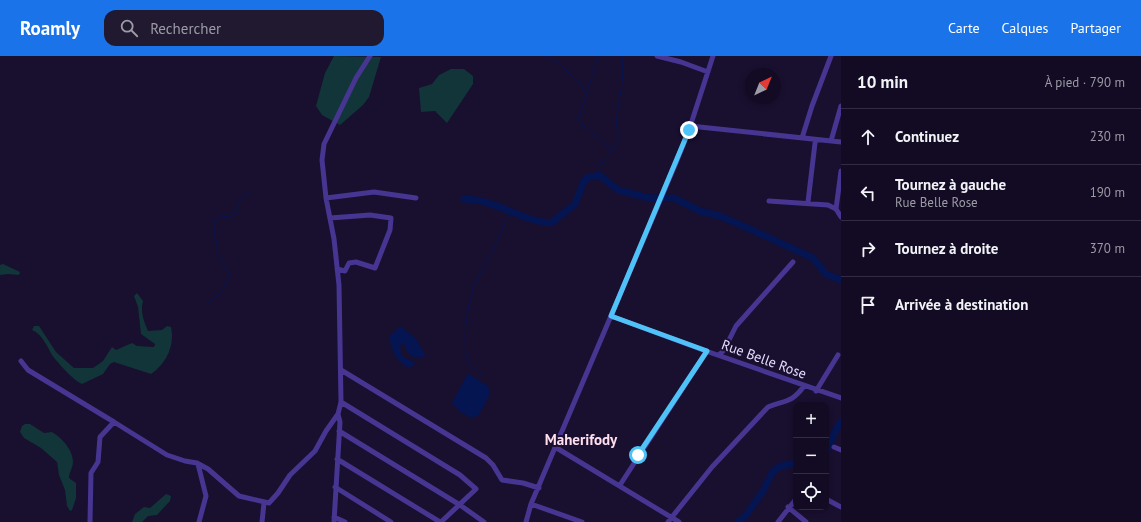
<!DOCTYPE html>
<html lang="fr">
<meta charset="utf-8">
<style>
:root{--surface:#130b23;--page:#201930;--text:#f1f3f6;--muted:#9d9ba6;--line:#322b41;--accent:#1a73e8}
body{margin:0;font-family:"PT Sans",sans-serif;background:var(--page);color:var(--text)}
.controls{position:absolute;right:12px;bottom:12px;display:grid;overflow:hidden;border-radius:8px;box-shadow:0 2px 6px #0003}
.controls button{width:36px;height:36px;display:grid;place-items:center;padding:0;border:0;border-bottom:1px solid var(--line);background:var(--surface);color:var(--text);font:20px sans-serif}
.compass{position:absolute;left:745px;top:12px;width:36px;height:36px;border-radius:50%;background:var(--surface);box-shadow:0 2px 6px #0003;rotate:43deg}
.stop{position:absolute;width:12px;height:12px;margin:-9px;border:3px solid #4fc3f7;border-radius:50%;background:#fff}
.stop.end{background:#4fc3f7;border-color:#fff;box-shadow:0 1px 4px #0008}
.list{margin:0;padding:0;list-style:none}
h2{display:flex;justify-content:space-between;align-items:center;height:52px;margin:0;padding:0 16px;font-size:17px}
h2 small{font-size:13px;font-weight:400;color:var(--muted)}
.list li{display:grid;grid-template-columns:26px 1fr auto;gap:12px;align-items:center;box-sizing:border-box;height:56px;padding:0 16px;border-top:1px solid var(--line)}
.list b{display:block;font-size:15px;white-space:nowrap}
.list p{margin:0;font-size:13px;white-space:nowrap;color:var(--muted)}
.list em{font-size:13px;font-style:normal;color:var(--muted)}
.icon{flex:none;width:22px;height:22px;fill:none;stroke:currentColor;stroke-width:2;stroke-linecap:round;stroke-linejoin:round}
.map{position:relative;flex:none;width:841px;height:466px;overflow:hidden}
header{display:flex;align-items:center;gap:24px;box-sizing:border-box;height:56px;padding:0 20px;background:var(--accent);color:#fff}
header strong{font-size:19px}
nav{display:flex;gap:22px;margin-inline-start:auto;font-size:14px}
.search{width:280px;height:36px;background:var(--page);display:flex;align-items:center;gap:10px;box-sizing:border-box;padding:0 14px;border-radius:12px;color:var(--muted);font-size:15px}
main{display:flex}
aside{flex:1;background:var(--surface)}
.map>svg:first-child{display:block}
</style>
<header>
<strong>Roamly</strong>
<div class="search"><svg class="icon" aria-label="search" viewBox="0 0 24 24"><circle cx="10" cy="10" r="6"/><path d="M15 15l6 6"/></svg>Rechercher</div>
<nav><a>Carte</a><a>Calques</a><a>Partager</a></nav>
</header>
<main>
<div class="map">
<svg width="841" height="466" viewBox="0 0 841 466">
<rect width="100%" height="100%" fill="#190f2f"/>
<!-- green -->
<path fill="#113539" d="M 334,0 L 381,1 L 369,41 L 363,49 L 340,69 L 322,59 L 316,50 L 325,17 Z
M 451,13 L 464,13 L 473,20 L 473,28 L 447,67 L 435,55 L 421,56 L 419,32 L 432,28 L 439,19 Z
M 3,208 L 20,216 L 19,219 L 8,218 L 0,219 L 0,209 Z
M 137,237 L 143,245 C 140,256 144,265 148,275 L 162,274 L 167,270 L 171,271 C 175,289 167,307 151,318 L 114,306 L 110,308 L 103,318 L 82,328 C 73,324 58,307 52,299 C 47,290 42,278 32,274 L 34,270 L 39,270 L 56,296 L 74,312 L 93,312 L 103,305 L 112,291 L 116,294 L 132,287 L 137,290 L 154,291 L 155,288 L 141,278 L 138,251 L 134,240 Z
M 25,368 L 30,368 L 44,377 L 52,376 C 62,382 73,394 73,406 C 73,412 69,416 69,422 L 76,427 L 76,442 L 72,454 L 70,455 L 67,450 L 65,434 L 59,419 L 57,406 L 41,392 L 24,382 L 20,376 L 22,370 Z
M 166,438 L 171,440 L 170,445 L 157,459 L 148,460 L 142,466 L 132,466 L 135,458 L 144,451 L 150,452 Z"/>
<!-- water -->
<path fill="#051552" d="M 401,270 L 416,283 L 426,300 L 415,302 L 407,296 L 404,287 L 400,290 L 402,300 L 416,307 L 409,312 C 395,304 392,296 389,280 Z
M 468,317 L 489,331 L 490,338 L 479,359 L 472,362 L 460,356 L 452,347 Z"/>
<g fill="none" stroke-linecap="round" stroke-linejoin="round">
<!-- stream -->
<path stroke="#051552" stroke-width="1" d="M 545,0 L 562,9 L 574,23 L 587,34
M 598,0 L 578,65 L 613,94 L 597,113 L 599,119
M 613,94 L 620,82 L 616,67 L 623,19 L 622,0
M 207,248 L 222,236 L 230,219 L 217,197 C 219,186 211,175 215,163 L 219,161 L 231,160 L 236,155 C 236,148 242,139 249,136
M 484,319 C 478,315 471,312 468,305 C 461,290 468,248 473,233 C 484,206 501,182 510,155"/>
<!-- river -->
<path stroke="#051552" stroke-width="7" d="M 464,143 C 495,143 521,165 551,167 L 575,148 L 584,125 L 587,122 L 599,119 L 618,134 L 649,142 L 674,142 L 700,155 L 720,160 L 761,178 L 813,202 L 826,218 L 841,224
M 826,395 C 833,386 832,377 841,366
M 738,466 L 746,459 L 763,435 L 773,415 L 781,410 L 796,407"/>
<!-- minor -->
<path stroke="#473592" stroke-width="5" d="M 657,0 L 681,6 L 708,16
M 690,70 L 841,86
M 802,82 L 812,50 L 831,0
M 831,85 L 841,50
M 326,142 L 374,136 L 416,142
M 769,145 L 828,149 L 836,153 L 841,161
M 808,146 L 815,87
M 836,153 L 841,115
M 330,162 L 370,159 L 391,162 L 390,174 L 375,212 L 356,206 L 349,207 L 345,215 L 337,213
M 611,260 L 703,294 L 841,342
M 719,299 L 724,294 L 736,270 L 793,206
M 21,305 L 28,314 L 114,366
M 341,314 L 486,402 L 493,409 L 502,424 L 523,427 L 539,432
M 816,335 L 838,299
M 341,346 L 460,419 L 476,433 L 441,466
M 339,375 L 460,449 L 484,466
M 555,391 L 679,466
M 834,391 L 841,394
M 337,403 L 440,466
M 198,408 L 206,440 L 199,466
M 620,429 L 707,295
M 335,431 L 391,466
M 826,443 L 841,451
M 531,448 L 582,466
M 788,451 L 806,466
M 334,461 L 345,466
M 90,466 L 91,417 L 98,406 L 100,381 L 114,366 L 167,399 L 185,405 L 197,407 L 208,413 L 239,440 L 269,447 L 278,437 L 290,419 L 315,395 L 326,375 L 338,358 L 341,346 L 339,229 L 334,183 L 326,142 L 322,104 L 324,88 L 356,22 L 370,0
M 262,466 L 264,447
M 334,466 L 340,366 L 338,358
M 526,466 L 531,448 L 676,107 L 689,74 L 713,0
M 668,466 L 712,411 L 768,351 C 785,344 792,347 804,330
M 778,466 L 796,443"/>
</g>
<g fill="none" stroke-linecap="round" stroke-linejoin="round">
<!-- route -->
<path stroke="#4fc3f7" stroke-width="5" d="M 638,399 L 707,295 L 611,260 L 689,74"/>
</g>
<g text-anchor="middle" stroke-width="4" stroke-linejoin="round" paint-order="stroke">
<!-- street labels -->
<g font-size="14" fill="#e6ddff" stroke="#190f2f">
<text transform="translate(764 303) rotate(20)" y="5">Rue Belle Rose</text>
</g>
<!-- neighbourhood labels -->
<g font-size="15" font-weight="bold" fill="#ffdfee" stroke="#190f2f">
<text x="581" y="389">Maherifody</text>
</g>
</g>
</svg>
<div class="controls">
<button>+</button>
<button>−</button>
<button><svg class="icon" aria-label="locate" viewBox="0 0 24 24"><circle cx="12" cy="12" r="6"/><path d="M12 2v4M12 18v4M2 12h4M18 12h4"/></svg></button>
</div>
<svg class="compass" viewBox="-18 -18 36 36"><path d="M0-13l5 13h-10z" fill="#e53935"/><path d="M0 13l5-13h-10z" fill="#9d9ba6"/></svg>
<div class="stop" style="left:638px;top:399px"></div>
<div class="stop end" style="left:689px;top:74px"></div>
</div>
<aside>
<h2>10 min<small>À pied · 790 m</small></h2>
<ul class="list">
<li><svg class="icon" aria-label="ahead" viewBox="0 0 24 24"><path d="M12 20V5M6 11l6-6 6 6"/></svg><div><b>Continuez</b></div><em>230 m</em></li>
<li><svg class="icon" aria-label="left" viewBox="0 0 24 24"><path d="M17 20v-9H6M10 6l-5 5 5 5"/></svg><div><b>Tournez à gauche</b><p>Rue Belle Rose</p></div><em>190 m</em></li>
<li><svg class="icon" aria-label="right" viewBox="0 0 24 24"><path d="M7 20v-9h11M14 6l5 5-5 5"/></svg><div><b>Tournez à droite</b></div><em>370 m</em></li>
<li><svg class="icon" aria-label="arrive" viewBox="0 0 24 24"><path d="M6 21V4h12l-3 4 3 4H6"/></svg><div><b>Arrivée à destination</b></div></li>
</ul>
</aside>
</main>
